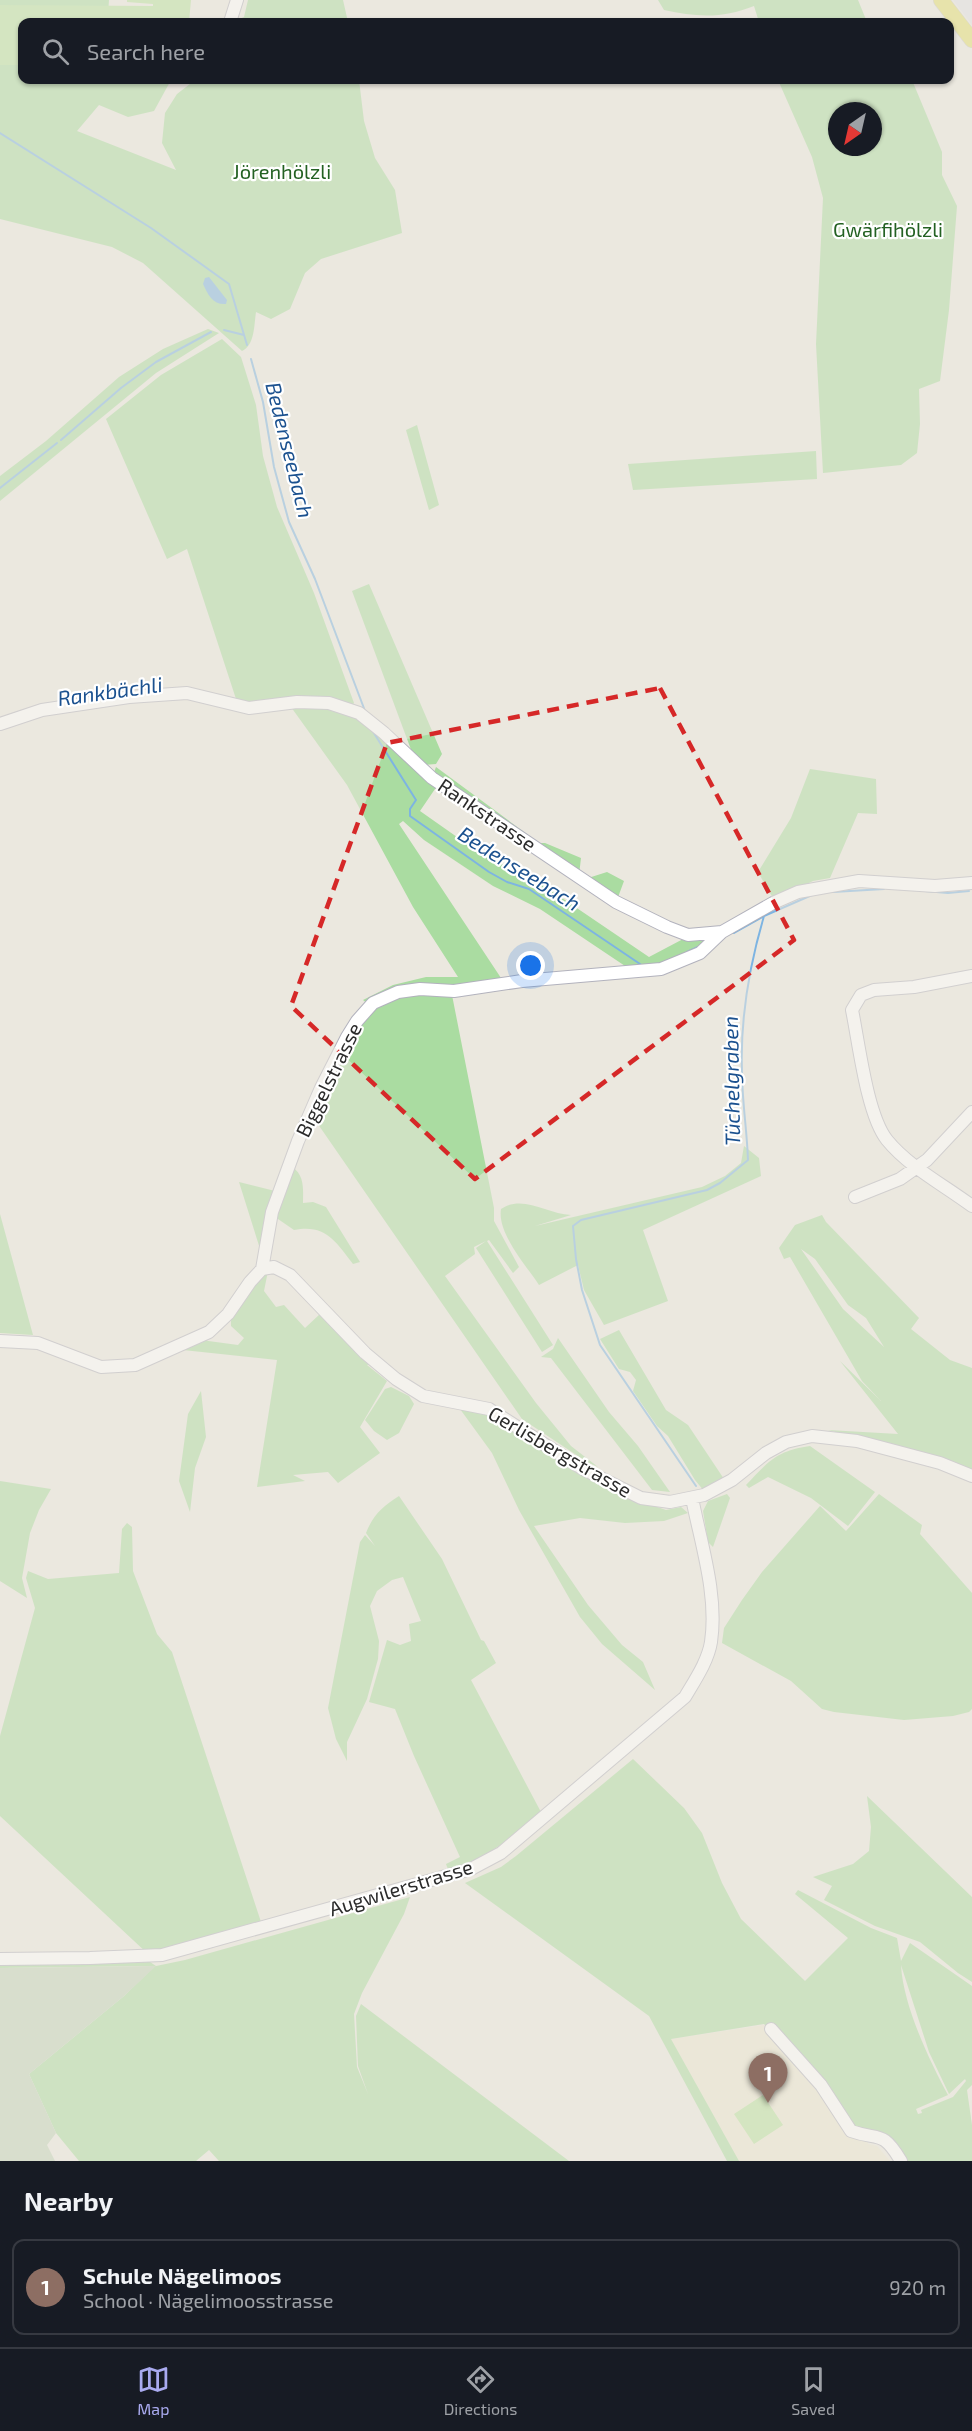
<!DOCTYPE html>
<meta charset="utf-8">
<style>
:root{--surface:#171b24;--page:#20242c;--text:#f1f3f6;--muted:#9ea1a6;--line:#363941;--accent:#a9aaef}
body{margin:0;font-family:"Exo 2",sans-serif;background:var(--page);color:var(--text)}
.compass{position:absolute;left:828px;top:102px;width:54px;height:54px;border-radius:50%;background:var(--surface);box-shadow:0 2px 4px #0004;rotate:214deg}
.you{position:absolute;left:531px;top:966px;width:21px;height:21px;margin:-15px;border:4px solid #fff;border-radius:50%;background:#1a73e8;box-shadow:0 0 0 9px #1a73e833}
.badge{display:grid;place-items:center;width:39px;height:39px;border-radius:50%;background:var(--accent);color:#fff;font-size:20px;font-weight:700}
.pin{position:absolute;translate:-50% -50px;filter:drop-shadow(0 2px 3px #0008)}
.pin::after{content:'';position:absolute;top:32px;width:21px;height:18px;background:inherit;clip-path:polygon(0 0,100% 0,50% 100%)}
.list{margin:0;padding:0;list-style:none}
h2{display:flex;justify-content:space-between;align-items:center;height:78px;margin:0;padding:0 24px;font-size:26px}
h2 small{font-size:20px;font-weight:400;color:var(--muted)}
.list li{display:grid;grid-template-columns:39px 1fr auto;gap:18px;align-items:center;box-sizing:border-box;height:96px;margin:0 12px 12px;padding:0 12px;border:2px solid var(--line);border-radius:12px}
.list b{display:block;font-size:22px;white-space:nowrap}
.list p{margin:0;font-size:20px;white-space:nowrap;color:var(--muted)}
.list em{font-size:20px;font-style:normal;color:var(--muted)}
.icon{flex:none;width:33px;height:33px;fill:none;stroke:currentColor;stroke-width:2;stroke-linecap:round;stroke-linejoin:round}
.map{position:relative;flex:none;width:972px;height:2161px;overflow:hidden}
.search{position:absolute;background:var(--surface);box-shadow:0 2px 4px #0004;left:18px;right:18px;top:18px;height:66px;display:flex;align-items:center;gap:15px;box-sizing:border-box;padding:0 21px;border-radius:12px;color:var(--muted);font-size:22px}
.sheet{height:186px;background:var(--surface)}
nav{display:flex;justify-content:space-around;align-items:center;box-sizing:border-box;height:84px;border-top:2px solid var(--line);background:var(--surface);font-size:16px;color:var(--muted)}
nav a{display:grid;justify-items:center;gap:3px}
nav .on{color:var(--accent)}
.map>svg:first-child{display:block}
</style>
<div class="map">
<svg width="972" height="2161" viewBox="0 0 972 2161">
<rect width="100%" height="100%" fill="#ebe8df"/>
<!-- industrial -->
<path fill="#e1dfe5" d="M 953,0 L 972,0 L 972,25 Z"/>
<!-- education -->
<path fill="#ebe7d0" d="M 764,2025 L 868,2139 L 868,2144 L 877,2146 L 890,2161 L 738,2161 L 671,2039 Z"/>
<!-- green -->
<path fill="#aadca1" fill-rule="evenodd" d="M 0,0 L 109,0 L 108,14 L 22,22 L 22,80 L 171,80 L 154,111 L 128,117 L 99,105 L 77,131 L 176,170 L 162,143 L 165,113 L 177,94 L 195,80 L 359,80 L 364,121 L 375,158 L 395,190 L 402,233 L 321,259 L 305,273 L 290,309 L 271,319 L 256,312 C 254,325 255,345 242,351 L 143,263 L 112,247 L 0,219 Z
M 248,0 L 343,0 L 348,22 L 233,22 L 244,17 Z
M 658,0 L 858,0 L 867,22 L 759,22 L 754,6 C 722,19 696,17 664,10 Z
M 778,80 L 912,80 L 942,152 L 942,175 L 957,206 L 949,310 L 940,381 L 919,389 L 920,424 L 917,453 L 901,465 L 823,473 L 816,344 L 823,198 L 812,157 ZM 837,111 L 873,111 L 873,147 L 837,147 Z
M 208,329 L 219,333 L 156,373 L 0,501 L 0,476 L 46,441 L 119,377 L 163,349 Z
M 222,339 L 241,357 L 256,405 L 263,456 L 277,507 L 314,593 L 354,703 L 350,708 L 249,705 L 237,702 L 187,549 L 167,559 L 106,419 L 161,375 Z
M 417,425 L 439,505 L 429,510 L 406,430 Z
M 816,451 L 817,479 L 633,490 L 628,464 Z
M 369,584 L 442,754 L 436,764 L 423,765 L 413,755 L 352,591 Z
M 291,707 C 304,707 320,705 333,709 C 375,722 406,757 437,786 L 420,811 L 484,856 L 534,879 L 649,957 L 685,938 L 711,939 C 688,960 662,967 631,970 L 540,909 L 493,886 L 424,840 L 403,821 L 399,824 L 503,981 L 454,988 L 420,987 L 368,1004 L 363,1000 L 393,985 L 426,977 L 458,977 L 413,907 L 347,785 Z
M 436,767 L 539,843 L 545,843 L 581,858 L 579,875 L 433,775 Z
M 810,769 L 876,779 L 877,814 L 858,813 L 830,878 L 813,881 L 774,900 L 758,872 L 791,818 Z
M 607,872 L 624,881 L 617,900 L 585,879 Z
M 421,993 L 452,995 L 494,1208 L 494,1221 L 519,1267 L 513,1273 L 489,1240 L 487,1241 L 553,1345 L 542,1352 L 476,1248 L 486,1241 L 474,1247 L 475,1254 L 445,1276 L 536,1403 L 571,1446 L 598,1467 L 587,1462 L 522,1419 L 313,1117 C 326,1088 351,1023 377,1006 C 391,997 405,994 421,993 Z
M 744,1146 L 759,1158 L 761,1176 L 643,1230 L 668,1301 L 604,1325 L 584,1290 L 578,1265 L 539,1285 C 526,1265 497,1233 501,1209 C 523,1194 547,1214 571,1215 L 535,1226 L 702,1187 L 725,1176 L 741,1163 Z
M 292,1167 C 305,1175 303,1190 303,1203 L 313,1202 L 326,1207 L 360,1262 L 353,1264 C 335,1241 326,1224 294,1230 L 278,1219 L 275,1213 Z
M 239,1182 L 275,1191 L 261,1252 Z
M 0,1214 L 33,1335 L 0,1333 Z
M 822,1215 L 826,1222 L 919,1318 L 911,1329 L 950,1360 L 972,1368 L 972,1475 L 858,1438 L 828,1430 L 898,1434 L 840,1361 L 881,1401 L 862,1381 L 790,1257 L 784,1259 L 779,1248 L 795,1225 ZM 801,1249 L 815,1259 L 848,1305 L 866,1318 L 884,1347 L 843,1309 Z
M 268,1271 L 264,1291 L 276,1307 L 284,1305 L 305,1328 L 320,1314 L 370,1364 L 367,1365 L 387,1381 L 360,1427 L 380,1453 L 338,1483 L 328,1472 L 293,1475 L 305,1481 L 257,1487 L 277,1360 L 183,1350 L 201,1340 L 238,1345 L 244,1338 L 231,1326 C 230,1304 251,1283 268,1271 Z
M 619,1330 L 666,1410 L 688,1425 L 724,1479 L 704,1491 L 695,1480 L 668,1436 L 657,1426 L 633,1391 L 636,1380 L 630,1372 L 619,1369 L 600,1339 Z
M 558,1338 L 609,1412 L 638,1446 L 670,1492 L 652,1490 L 551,1358 L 541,1357 L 553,1349 Z
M 391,1387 L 409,1396 L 414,1404 L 399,1433 L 387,1440 L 374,1431 L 365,1420 L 385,1389 Z
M 201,1391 L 206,1437 L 195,1468 L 190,1512 L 179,1481 L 188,1414 Z
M 460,1409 L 488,1413 L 583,1475 L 640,1501 L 666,1510 L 681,1507 L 688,1513 L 664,1521 L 625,1523 L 580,1518 L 534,1526 L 588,1605 L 622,1645 L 643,1662 L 655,1690 L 602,1644 L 580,1617 L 519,1510 L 492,1453 Z
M 810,1446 L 875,1492 L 848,1526 L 811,1498 L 768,1477 L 749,1488 L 746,1485 C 769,1461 776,1451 810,1446 Z
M 0,1481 L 51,1489 L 39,1510 L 30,1533 L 22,1578 L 27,1598 L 0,1581 Z
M 727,1494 L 730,1498 L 713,1547 L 708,1542 L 703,1511 L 708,1501 Z
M 879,1494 L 922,1525 L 920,1534 L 972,1593 L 972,1709 L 969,1712 L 965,1709 L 969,1712 L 953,1716 L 904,1720 L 834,1712 L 822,1709 L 791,1681 L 722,1643 L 724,1628 L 742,1600 L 762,1572 L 820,1506 L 846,1531 Z
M 399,1496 L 442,1559 L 481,1640 L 484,1641 L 496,1663 L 471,1680 L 542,1814 C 512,1837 485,1859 449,1872 L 446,1864 L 460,1857 L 414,1756 L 395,1709 L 369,1702 L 387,1640 L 400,1645 L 411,1641 L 409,1624 L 421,1621 L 403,1577 L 392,1580 L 377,1591 L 370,1606 L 379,1641 L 378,1659 L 367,1699 L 347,1742 L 347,1761 L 336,1739 L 328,1708 L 360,1542 L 365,1535 L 375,1546 L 366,1533 C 373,1515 383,1506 399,1496 Z
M 127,1523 L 132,1527 L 133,1571 L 157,1634 L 172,1652 L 262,1925 L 148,1954 L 0,1816 L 0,1736 L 35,1608 L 26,1578 L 28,1571 L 48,1579 L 119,1573 L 122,1529 Z
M 633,1759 L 684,1808 L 702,1833 L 722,1883 L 741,1919 L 805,1981 L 848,1938 L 795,1894 L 798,1890 L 871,1928 L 897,1938 L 901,1961 L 910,1943 L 972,1986 L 972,2085 L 967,2090 L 972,2125 L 972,2161 L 904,2161 L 897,2148 L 854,2129 L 823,2085 L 764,2024 L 671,2039 L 739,2161 L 727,2161 L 649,2016 L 465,1883 L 501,1867 L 516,1856 ZM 901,1965 L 929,2052 L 949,2094 L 965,2079 L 966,2081 L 953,2097 L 921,2110 L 922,2113 L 918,2114 L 916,2109 L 948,2095 C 929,2060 903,2005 901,1965 Z
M 867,1796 L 972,1897 L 972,1982 L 958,1973 L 920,1942 L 875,1926 L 824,1900 L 832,1886 L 813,1877 L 853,1864 L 869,1851 L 871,1827 Z
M 410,1897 L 404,1914 L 362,1993 L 354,2014 L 357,2067 L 368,2094 L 358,2066 L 356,2016 L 361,2004 L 569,2161 L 219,2161 L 209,2150 L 196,2161 L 79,2161 L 56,2133 L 29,2074 L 124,1996 L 155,1966 L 0,1968 L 0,1963 L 150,1962 L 156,1966 L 185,1960 Z"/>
<!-- cemetery -->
<path fill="#c0d3b8" d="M 156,1966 L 124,1996 L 29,2074 L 56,2133 L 47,2145 L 55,2161 L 0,2161 L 0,1968 Z"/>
<!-- pitch -->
<path fill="#b8e29e" d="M 127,0 L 191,0 L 189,22 L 22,22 L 22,65 L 0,65 L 0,5 L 153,6 L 153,4 L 127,2 Z
M 763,2095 L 783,2125 L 754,2144 L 734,2114 Z"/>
<!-- water -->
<path fill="#7db4e2" d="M 209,277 L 227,300 L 226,304 C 213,305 208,295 203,284 L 205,278 Z"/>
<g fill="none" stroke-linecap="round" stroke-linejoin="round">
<!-- stream -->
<path stroke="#7db4e2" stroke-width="2" d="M 0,133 L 151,228 L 229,284 L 247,345
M 224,330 L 244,335
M 251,359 L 263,402 L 274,467 L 289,522 L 315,579 L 365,711
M 61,440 L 121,388 L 156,362 L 211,332
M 0,488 L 57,443
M 372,730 L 416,800 L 410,809 L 410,816 L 489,872 L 507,882 L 529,889 L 643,966
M 925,891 L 948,893 L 969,891
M 833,892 L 884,889
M 734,933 L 764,916 L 812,895
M 687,952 L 698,947
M 696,1486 L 600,1345 L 582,1290 L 576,1259 L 573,1226 L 581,1220 L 707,1190 L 720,1183 L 748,1160 C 747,1130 742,1101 742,1072 C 740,1018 749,967 764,916"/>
<!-- minor casing -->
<g stroke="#b2b2bd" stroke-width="14">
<path id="minor" d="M 230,22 L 237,0
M 0,724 L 42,710 L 129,697 L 187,693 L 249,708 L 297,702 L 329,703 L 359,713 L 384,733 L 432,778 L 616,902 L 667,927 L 688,935 L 722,932 L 773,903 L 798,892 L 859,881 L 935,886 L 972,883
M 972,976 L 914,987 L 874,990 L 861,995 L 852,1010 C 859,1044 867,1115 887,1140 C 909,1167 944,1185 972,1206
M 855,1197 L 900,1179 L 927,1160 L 972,1112
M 262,1269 L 272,1212 L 298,1141 L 321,1088 L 347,1037 L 357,1021 L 373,1003 L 398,992 L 420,989 L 454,991 L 522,981 L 661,969 L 700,953 L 722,932
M 0,1341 L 38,1343 L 101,1367 L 135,1365 L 209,1332 L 228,1314 L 250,1282 L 262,1269 L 274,1267 L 290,1275 L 365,1353 L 396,1379 L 423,1396 L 489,1409 L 583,1469 L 641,1498 L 670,1502 L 704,1495 L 732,1480 L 766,1453 L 786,1442 L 812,1436 L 857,1441 L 940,1463 L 972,1476
M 0,1959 L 90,1958 L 162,1955 L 471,1869 L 501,1853 L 685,1697 C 695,1680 708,1661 711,1642 C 718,1595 701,1544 692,1498
M 771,2029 L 821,2085 L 851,2131 C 879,2141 882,2129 901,2161"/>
</g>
<!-- major casing -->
<g stroke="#c8c8c8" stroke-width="16">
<path id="major" d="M 941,0 L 972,40"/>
</g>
<!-- minor -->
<use href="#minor" stroke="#fff" stroke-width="12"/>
<!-- major -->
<use href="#major" stroke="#e2dd6d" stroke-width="15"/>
</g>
<!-- marked area -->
<path d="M0 0H972V2161H0ZM 660,688 L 794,940 L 475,1179 L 291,1006 L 387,743 Z" fill="#ebe8df" fill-opacity=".55" fill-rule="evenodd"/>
<path fill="none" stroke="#d62828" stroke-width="4.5" stroke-dasharray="12 8" stroke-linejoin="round" d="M 660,688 L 794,940 L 475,1179 L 291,1006 L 387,743 Z"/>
<g text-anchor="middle" stroke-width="4.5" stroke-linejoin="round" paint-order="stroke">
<!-- park labels -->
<g font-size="20" fill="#236122" stroke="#fff">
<text x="282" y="179">Jörenhölzli</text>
<text x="888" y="237">Gwärfihölzli</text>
</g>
<!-- street labels -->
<g font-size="20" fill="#2b2b2b" stroke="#fff">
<text transform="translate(487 815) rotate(34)" y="7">Rankstrasse</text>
<text transform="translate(329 1080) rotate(-64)" y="7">Biggelstrasse</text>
<text transform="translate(560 1452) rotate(30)" y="7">Gerlisbergstrasse</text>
<text transform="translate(401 1888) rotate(-17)" y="7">Augwilerstrasse</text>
</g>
<!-- water labels -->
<g font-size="21" font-style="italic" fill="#1b518f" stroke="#fff">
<text transform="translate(289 450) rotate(76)" y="7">Bedenseebach</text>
<text transform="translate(110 692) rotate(-8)" y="7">Rankbächli</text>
<text transform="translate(519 869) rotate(32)" y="7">Bedenseebach</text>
<text transform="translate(732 1081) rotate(-91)" y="7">Tüchelgraben</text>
</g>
</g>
</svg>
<svg class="compass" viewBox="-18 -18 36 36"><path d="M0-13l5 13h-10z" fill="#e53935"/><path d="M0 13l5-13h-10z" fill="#9ea1a6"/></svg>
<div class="you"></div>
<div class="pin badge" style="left:768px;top:2103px;background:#8d6e63">1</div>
<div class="search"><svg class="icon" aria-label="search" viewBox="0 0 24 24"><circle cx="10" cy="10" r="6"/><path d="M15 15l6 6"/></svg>Search here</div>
</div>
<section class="sheet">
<h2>Nearby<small></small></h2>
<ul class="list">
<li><span class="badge" style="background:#8d6e63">1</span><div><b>Schule Nägelimoos</b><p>School · Nägelimoosstrasse</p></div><em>920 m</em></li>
</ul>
</section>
<nav>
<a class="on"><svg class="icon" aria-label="map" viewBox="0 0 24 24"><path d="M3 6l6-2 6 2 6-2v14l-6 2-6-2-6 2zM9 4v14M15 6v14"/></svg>Map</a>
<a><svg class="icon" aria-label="directions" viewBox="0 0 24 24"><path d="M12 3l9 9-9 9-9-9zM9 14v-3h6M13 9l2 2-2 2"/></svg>Directions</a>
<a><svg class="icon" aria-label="saved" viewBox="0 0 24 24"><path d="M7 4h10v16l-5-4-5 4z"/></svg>Saved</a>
</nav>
